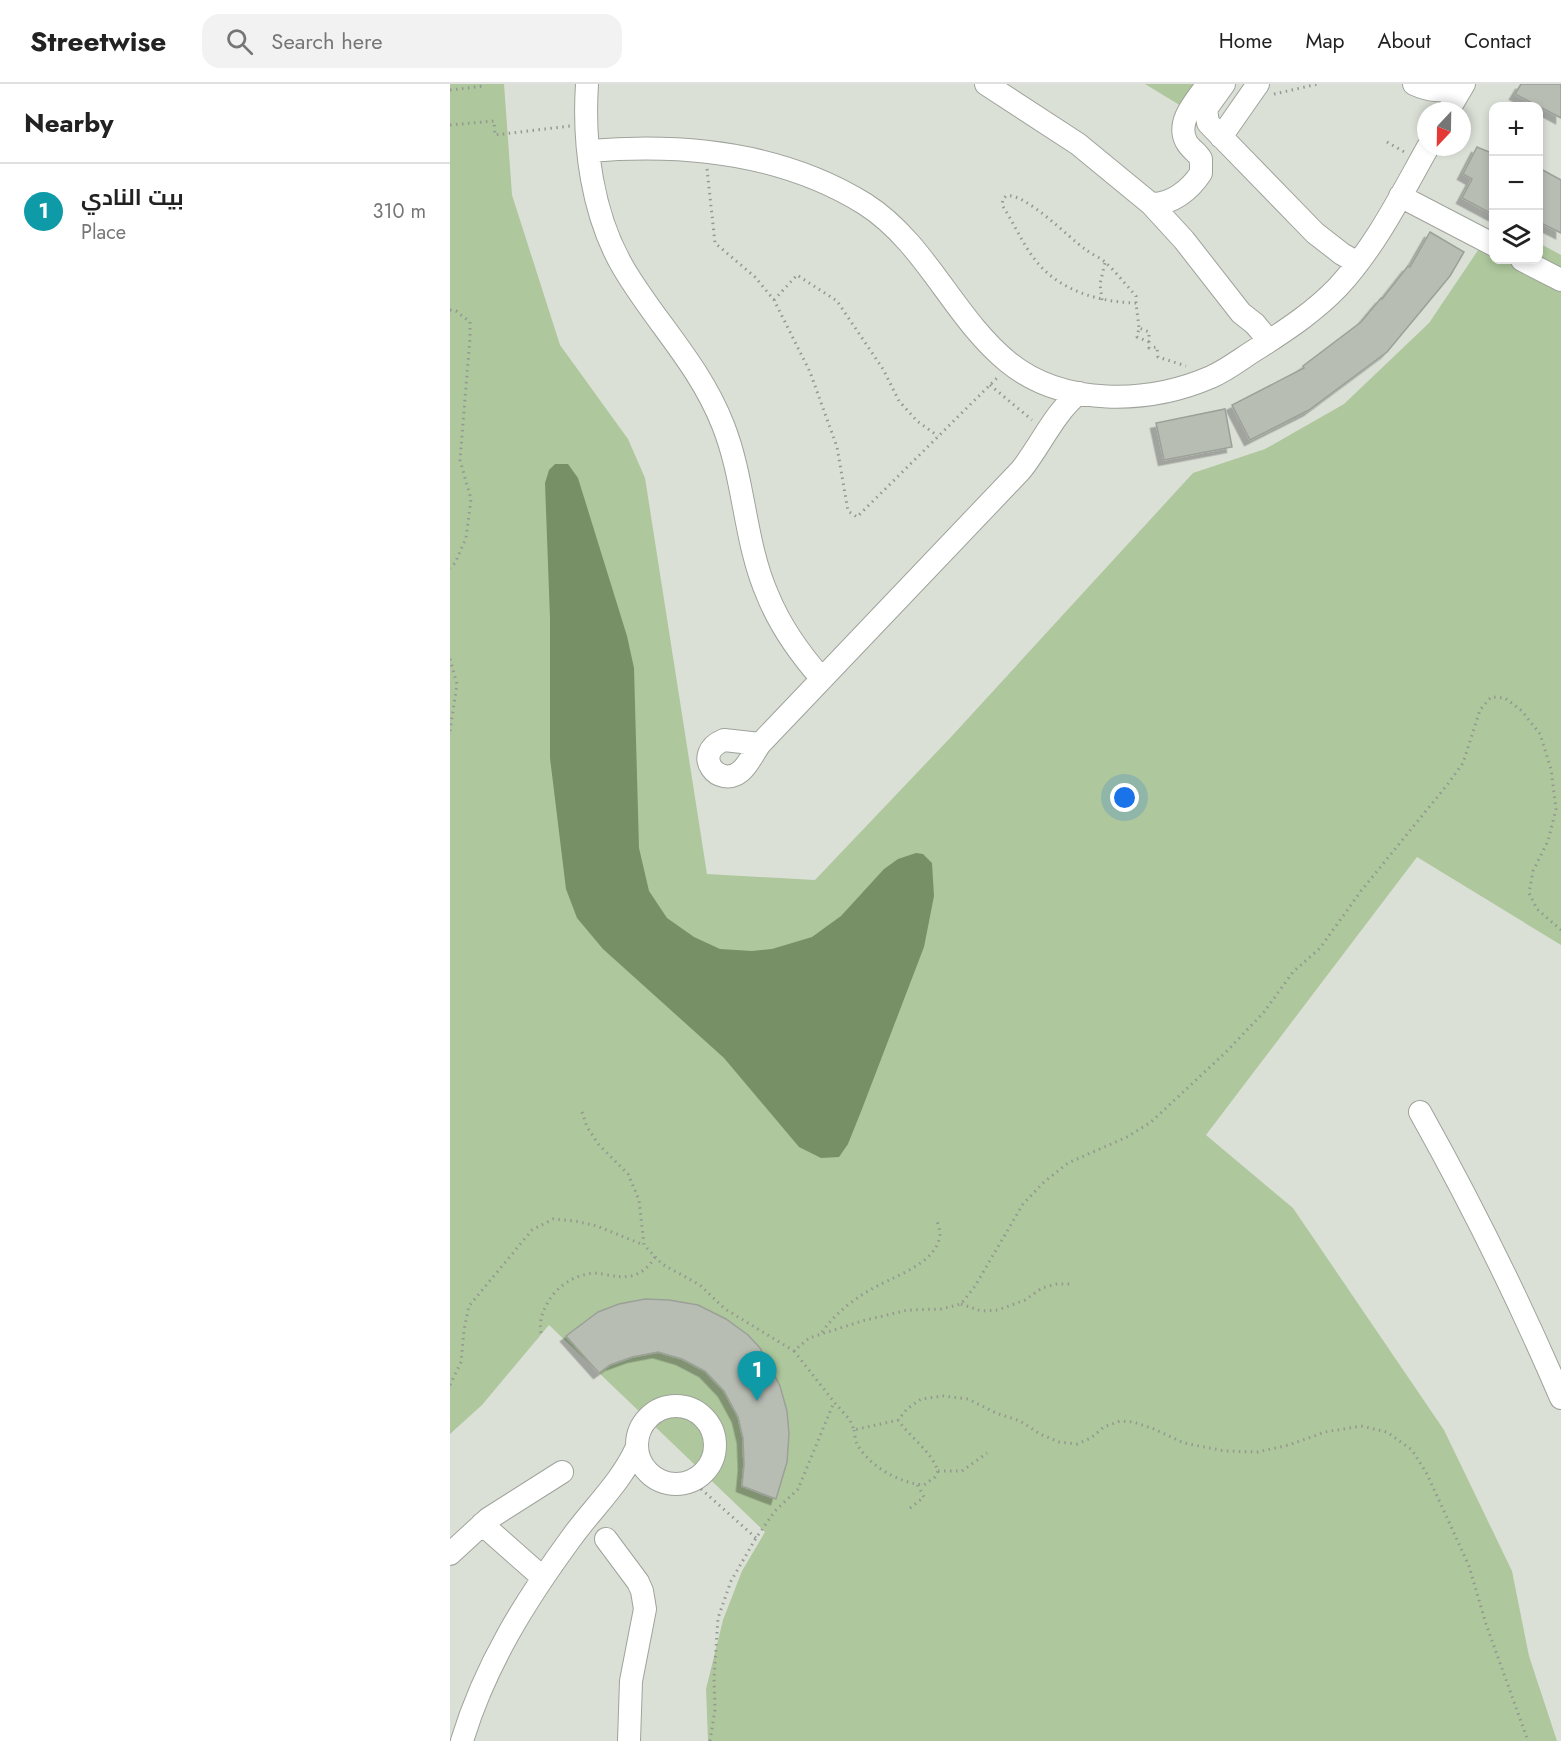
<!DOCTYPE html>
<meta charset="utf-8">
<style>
:root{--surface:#fff;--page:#f2f2f2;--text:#222;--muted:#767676;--line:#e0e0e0;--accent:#0b8043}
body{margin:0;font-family:Jost,Cairo,sans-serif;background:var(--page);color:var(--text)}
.controls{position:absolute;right:18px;top:18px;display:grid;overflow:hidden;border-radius:12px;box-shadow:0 3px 9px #0003}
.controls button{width:54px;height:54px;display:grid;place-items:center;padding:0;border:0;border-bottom:2px solid var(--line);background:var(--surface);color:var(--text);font:30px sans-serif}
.compass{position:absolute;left:967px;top:18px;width:54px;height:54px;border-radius:50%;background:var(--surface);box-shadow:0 3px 9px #0003;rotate:202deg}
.you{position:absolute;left:675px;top:714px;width:21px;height:21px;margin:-15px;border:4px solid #fff;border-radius:50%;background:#1a73e8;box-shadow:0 0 0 9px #1a73e833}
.badge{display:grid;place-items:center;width:39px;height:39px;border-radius:50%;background:var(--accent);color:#fff;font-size:20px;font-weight:700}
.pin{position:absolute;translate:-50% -50px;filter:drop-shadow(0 2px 3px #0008)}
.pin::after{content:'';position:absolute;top:32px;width:21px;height:18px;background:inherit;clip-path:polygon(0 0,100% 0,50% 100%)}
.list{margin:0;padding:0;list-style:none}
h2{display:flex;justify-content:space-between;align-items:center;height:78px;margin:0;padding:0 24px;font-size:26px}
h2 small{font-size:20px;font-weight:400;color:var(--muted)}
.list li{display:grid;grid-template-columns:39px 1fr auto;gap:18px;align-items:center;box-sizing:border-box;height:96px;padding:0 24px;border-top:2px solid var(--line)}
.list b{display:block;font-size:22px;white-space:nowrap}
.list p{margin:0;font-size:20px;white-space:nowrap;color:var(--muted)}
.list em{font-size:20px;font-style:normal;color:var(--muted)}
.icon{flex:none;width:33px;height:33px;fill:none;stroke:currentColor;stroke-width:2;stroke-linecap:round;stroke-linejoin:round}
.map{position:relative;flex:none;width:1111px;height:1657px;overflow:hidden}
header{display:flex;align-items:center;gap:36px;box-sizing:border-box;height:84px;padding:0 30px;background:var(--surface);border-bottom:2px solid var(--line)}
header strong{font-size:28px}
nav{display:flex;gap:33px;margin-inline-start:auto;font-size:21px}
.search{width:420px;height:54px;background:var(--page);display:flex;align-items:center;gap:15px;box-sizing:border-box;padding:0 21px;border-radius:18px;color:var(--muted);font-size:22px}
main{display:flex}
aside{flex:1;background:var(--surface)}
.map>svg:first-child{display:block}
</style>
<header>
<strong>Streetwise</strong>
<div class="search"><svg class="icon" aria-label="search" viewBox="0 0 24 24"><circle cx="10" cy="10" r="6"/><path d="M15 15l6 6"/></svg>Search here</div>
<nav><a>Home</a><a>Map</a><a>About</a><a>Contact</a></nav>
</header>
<main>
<aside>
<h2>Nearby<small></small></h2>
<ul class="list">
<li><span class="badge" style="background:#0f9aa8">1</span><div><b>بيت النادي</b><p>Place</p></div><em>310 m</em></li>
</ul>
</aside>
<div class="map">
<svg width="1111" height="1657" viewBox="0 0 1111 1657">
<defs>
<filter id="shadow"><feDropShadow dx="-5.5" dy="5.5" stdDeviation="0" flood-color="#0004"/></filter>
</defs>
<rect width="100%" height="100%" fill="#dbe0d7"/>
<!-- green -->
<path fill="#aec79c" d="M 0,0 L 54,0 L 62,111 L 110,261 L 178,355 L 195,394 L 257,790 L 365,796 L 501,653 L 743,389 L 815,365 L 894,320 L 979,239 L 1043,144 L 1044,176 L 1088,176 L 1089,159 L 1111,171 L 1111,861 L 967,773 L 756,1051 L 843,1124 L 994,1346 L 1062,1487 L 1079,1572 L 1107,1657 L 258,1657 L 256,1605 L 273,1536 L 292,1487 L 315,1448 L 99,1241 L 32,1321 L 0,1350 Z
M 695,0 L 768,0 L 746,31 Z"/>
<!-- water -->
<path fill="#779065" d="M 105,380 L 118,380 L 128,394 L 177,552 L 184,584 L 189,764 L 199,807 L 217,834 L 244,853 L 270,865 L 302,867 L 322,865 L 362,853 L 391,832 L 434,785 L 448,775 L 466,769 L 473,770 L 482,779 L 484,812 L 474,863 L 412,1025 L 398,1060 L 389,1073 L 371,1074 L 349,1063 L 274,974 L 153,865 L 127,834 L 116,805 L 100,674 L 100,534 L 95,399 L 99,386 Z"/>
<!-- building -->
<path fill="#b8bdb4" stroke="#9ba198" stroke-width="1.5" filter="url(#shadow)" d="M 1071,0 L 1111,0 L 1111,34 L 1065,10 Z
M 1027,63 L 1044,70 L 1044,131 L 1012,114 L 1022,95 L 1013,90 Z
M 1089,84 L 1111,96 L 1111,149 L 1089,138 Z
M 980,148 L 1014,168 L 1000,192 L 937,268 L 859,326 L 800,356 L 782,321 L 854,284 L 853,282 L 911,238 L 931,214 L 932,215 L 958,182 L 960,183 Z
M 775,325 L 782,363 L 714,376 L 706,339 Z
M 195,1215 L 219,1216 L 248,1221 L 276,1235 L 298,1251 L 310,1264 L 330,1302 L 337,1327 L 339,1350 L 337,1378 L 326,1415 L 292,1402 L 294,1381 L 293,1354 L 288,1333 L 274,1307 L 255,1287 L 232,1275 L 208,1268 L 182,1273 L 160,1281 L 149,1289 L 116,1252 L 148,1228 L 169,1220 Z"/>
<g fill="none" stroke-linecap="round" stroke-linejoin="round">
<!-- minor casing -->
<g stroke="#9ea39b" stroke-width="24">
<path id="minor" d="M 137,0 C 133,61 142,131 174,185 C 206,239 249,280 273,341 C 295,396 294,458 318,512 C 331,544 350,570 372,595
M 536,0 L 628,60 L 701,120 L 734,156 L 791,229 L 805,240 L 819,257
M 774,0 L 756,25 L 758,39 L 865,149 L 892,170 L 908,179
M 964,0 C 981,8 995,8 1012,2
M 998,27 L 1014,0
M 771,53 L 808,0
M 139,67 C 233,59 333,69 415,120 C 476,159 503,233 558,278 C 613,323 699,320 761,293 C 779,285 793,273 810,263 C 838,245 865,227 888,203 C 926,162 951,111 978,63
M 950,112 L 1044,161
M 701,120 C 721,121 740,106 751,89 L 751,75 C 747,68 739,64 736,57 C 726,37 746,17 757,1
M 1072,176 L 1111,196
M 274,656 L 310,660 C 304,668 299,680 291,687 C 269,706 240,670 274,656 Z
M 310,660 L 571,386 C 591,361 604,329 629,309
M 970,1028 C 1022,1121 1069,1216 1111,1314
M187 1361a39 39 0 1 1 78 0a39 39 0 1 1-78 0Z
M 32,1440 L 92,1493
M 156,1455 L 188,1498 L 192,1507 L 195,1525 L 181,1597 L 179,1657
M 0,1470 L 38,1435 L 112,1388
M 12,1657 C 35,1581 75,1517 122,1453 C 143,1424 171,1398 186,1365"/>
</g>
<!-- path -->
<path stroke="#949891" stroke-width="3" stroke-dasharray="1.5 4.5" stroke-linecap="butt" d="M 0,6 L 34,2
M 824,10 L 868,0
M 0,41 L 44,37 L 45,51 L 120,42
M 937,58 L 956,69
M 257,85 L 265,159 L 305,193 L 324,216 L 360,288 L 387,363 L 398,427 L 407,433 L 549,292
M 324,216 L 347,191 L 387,217 L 433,285 L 449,317 L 467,337 L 488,352
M 652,216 L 650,200 L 655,179
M 686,219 L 686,212 C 676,201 666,188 655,178 C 649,173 641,170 635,165 C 619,154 575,108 556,112 L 553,115 L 552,121 C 564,139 573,161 586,177 C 610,207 649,218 686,219 L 689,244
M 0,226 L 6,227 L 20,238 L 20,254 L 10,376 L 21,415 L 16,454 L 5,479 L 0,484
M 699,258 L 687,253 L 689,244 L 699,248 L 699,264 L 707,263 L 708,273 L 736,282
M 540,301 L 582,336
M 0,575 L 7,600 L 0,647
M 132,1028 L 137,1043 L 149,1061 L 178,1090 L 189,1116 L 194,1161 L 212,1180 L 250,1201 L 275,1225 L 344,1267 L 359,1254 L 412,1237 L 458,1226 L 491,1225 L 511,1220 L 525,1202 L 573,1120 L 594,1098 L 618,1079 L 677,1053 L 701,1038 L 776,968 L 814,928 L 843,888 L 870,864 L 911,807 L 997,701 L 1013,679 L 1030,626 L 1041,613 L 1055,614 L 1072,627 L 1090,650 L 1101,685 L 1106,725 L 1098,757 L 1083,787 L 1079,809 L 1087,825 L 1111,846
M 511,1220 L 531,1227 L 548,1226 L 575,1216 L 592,1204 L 607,1200 L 621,1200
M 372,1248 C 385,1230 401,1217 420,1206 C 441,1193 488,1180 490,1150 C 490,1146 488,1140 487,1137
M 91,1249 C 89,1237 92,1229 98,1218 C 108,1200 132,1186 153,1190 C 176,1195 191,1195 205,1173
M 344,1267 L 384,1318 L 400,1336 L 404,1346 L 448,1336 L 457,1325 L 471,1315 L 493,1312 L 518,1315 L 546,1329 L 570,1337 L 590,1350 L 609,1358 L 627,1360 L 641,1354 L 654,1343 L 670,1337 L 683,1338 L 704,1345 L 734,1359 L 775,1367 L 807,1368 L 839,1361 L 875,1348 L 911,1342 L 937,1348 L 962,1366 L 977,1390 L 1019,1482 L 1036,1540 L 1078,1657
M 0,1301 L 11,1278 L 14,1246 L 19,1222 L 82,1146 L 103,1135 L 125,1137 L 147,1142 L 194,1161
M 404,1346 C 405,1350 405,1356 407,1360 C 419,1382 449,1399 474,1401 L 485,1393 L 488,1387 C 481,1367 460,1353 448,1336
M 488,1387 L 512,1387 L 537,1369
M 242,1397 L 306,1454
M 460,1424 L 474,1413 L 467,1400
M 260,1657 L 265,1626 L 264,1594 L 268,1534 L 281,1497 L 306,1454 L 325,1427 L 348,1405 L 384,1318"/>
<!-- minor -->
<use href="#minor" stroke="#fff" stroke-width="22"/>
</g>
</svg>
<div class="controls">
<button>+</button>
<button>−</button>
<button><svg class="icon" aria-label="layers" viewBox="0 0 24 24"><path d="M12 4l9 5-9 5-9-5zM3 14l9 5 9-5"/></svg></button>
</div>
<svg class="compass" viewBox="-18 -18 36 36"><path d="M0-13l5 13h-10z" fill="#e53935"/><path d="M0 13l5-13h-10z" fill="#767676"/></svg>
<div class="you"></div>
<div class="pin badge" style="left:307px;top:1317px;background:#0f9aa8">1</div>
</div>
</main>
